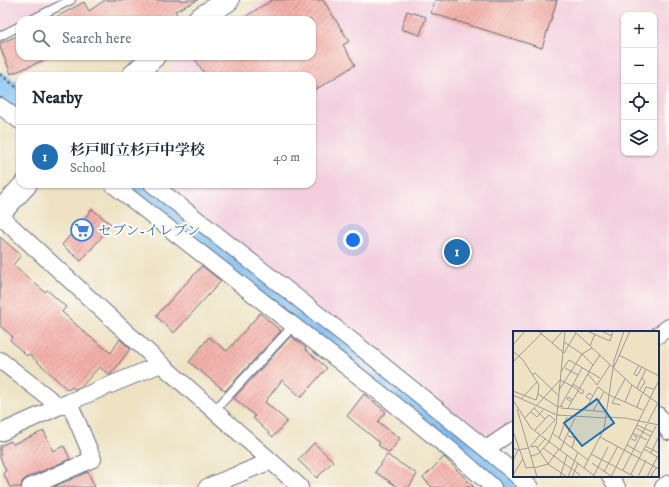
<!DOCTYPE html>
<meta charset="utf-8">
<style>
:root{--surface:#fff;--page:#f2f2f3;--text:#1f2937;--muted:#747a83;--line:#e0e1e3;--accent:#1f6fb2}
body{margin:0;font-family:"IM FELL DW Pica","Noto Serif JP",serif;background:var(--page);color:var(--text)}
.controls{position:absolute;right:12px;top:12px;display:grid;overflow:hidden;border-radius:8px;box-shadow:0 1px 3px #0004}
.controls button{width:36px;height:36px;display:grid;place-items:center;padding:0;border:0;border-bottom:1px solid var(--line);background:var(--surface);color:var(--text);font:20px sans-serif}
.you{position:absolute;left:353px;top:240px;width:14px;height:14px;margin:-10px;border:3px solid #fff;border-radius:50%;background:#1a73e8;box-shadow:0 0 0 6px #1a73e833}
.badge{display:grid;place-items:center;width:26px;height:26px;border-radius:50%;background:var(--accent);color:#fff;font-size:13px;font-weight:700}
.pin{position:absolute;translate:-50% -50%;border:2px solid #fff;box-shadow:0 1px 4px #0006}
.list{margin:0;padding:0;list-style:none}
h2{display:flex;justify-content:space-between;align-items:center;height:52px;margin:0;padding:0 16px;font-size:17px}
h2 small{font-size:13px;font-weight:400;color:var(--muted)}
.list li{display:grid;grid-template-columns:26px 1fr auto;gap:12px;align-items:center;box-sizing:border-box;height:64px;padding:0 16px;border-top:1px solid var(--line)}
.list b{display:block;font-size:15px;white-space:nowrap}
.list p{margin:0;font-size:13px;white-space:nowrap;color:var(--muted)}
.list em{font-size:13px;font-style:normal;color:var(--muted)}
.icon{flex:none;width:22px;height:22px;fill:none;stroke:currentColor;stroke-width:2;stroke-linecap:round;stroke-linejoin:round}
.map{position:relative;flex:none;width:669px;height:487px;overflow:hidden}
.search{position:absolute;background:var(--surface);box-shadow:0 1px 3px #0004;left:16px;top:16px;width:300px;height:44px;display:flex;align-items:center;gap:10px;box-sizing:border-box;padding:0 14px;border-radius:12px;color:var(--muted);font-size:15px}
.panel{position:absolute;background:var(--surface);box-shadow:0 1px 3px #0004;left:16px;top:72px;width:300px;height:116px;border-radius:12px}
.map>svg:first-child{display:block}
</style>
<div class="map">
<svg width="669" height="487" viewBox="0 0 669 487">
<defs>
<pattern id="building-hatch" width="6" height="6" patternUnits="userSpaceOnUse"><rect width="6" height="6" fill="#f4b0a9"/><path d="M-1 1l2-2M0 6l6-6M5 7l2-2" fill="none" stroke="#c5908d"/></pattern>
</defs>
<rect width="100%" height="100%" fill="#fdfcf7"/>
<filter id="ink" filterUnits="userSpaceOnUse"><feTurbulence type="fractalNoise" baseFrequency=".025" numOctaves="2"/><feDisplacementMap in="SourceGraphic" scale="8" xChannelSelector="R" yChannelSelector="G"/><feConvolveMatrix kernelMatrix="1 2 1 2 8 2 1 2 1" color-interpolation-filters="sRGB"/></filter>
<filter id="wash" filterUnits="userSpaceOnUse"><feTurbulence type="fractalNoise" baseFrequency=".012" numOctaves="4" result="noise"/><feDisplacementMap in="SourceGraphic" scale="16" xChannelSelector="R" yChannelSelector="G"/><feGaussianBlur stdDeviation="0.9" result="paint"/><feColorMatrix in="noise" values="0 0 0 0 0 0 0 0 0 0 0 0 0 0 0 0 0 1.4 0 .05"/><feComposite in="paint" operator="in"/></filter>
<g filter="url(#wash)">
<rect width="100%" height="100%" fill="#eee2c3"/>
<!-- built -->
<path fill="#f3cfde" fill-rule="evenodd" d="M 0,0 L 60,0 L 0,30 Z
M 265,0 L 669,0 L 669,164 L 663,168 L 669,177 L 669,320 L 651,332 L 514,332 L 514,422 L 491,437 L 485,439 L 158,184 L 312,184 L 312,76 L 160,76 L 183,56 L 312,56 L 312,20 L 232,20 ZM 624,15 L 654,15 L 654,153 L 624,153 Z"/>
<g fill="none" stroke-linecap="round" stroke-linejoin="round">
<!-- river -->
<path stroke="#7cbcf0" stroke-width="29" d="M 0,87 L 20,102
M 133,184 L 464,445 L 510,487"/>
</g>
<g id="blocks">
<!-- building -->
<path fill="url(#building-hatch)" d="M 105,0 L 198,0 L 175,11 L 177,14 L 170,20 L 51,20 L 84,2 L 89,11 Z
M 272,0 L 323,0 L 349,41 L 343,45 L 355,65 L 312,92 L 312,76 L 206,76 L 193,56 L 312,56 L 312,20 L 240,20 Z
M 435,0 L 557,0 L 542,48 L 431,13 Z
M 407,11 L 426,17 L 420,35 L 401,29 Z
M 20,35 L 20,56 L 54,56 L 11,74 L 0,47 L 0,43 Z
M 92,209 L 112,225 L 81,261 L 62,245 Z
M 0,237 L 21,255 L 13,265 L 45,292 L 47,290 L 66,307 L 62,312 L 89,336 L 111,353 L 120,339 L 130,349 L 111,374 L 110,375 L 99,367 L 82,386 L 75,389 L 72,387 L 68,390 L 29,354 L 27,356 L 10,340 L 13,337 L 0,326 Z
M 202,266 L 221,281 L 174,333 L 156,316 Z
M 260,313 L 281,331 L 225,391 L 189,362 L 209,337 L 227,351 Z
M 291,336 L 306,348 L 305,349 L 327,368 L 301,397 L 282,380 L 265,402 L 287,421 L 273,437 L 253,418 L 255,416 L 234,398 Z
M 364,394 L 386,412 L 378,422 L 400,438 L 389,453 L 378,445 L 380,443 L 347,416 Z
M 44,431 L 53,451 L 64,446 L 70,459 L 26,478 L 22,482 L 21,487 L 10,487 L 3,473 L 6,471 L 0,457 L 0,446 L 11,441 L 13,444 Z
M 314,443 L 333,461 L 317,478 L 298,460 Z
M 387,455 L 417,474 L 409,487 L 398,487 L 375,472 Z
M 444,457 L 474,487 L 432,487 L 423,478 Z
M 88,472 L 95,487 L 53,487 Z"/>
</g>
</g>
<g filter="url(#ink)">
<use href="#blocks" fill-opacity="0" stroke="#656e81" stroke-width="1"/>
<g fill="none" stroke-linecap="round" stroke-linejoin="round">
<!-- lane casing -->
<g stroke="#656e81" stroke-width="10">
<path id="lane" d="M 31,20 L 71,0
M 0,36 L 20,26
M 214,411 L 293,326"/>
</g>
<!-- street casing -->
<g stroke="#656e81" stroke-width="18">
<path id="street" d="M 0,106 L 20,121
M 112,184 L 393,403 L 452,451 L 493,487
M 152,184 L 374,358 L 486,449 L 514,473
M 0,216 L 161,364 L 271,461 L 207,487
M 658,335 L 669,327
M 0,360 L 59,406
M 658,415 L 669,432
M 0,433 L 69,402 L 161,364
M 486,449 L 514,430
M 271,461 L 300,487
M 517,476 L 530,487
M 610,476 L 617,487
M 30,487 L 93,459 L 69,402
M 663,487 L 669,483"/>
</g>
<!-- primary casing -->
<g stroke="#656e81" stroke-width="24">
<path id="primary" d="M 198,20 L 228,0
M 133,76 L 154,56
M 0,212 L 26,184"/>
</g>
<!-- path -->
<path stroke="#656e81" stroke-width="2.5" stroke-dasharray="3 3" stroke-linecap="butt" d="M 0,74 L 20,90"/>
<!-- lane -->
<use href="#lane" stroke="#fff" stroke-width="8"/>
<!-- street -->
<use href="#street" stroke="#fff" stroke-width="16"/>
<!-- primary -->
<use href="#primary" stroke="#fff" stroke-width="22"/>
</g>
</g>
<!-- icons -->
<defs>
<g id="supermarket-ring" transform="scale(1.15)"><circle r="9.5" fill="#fdfcf7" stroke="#3f7fe0" stroke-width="1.5"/><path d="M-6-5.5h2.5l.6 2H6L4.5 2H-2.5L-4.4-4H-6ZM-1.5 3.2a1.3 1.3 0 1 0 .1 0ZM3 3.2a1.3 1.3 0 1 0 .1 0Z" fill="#3f7fe0"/></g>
</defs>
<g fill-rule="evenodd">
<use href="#supermarket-ring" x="82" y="230"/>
</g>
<g text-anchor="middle" stroke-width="4" stroke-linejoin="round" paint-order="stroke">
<!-- shop labels -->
<g font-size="14" fill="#366cbe" stroke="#fdfcf7" text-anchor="start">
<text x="98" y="235">セブン-イレブン</text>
</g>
</g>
<!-- overview -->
<g transform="translate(513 331)">
<rect width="146" height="146" fill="#eee2c3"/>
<path fill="none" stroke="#9a9a9b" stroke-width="1" d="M 25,0 L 51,22 L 63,2M 61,0 L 119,54 L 146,73M 74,0 L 97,10 L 100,0M 88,0 L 99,5M 51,11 L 69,23 L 79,17M 39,12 L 50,0M 0,14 L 12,0M 77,15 L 82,3M 0,20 L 10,29 L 26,54 L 25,63 L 45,76 L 50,75M 106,24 L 146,45M 0,31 L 31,0M 80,34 L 87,24M 126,34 L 121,43 L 124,45 L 129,36M 101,36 L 117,0M 52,37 L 65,44M 48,41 L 56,29 L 87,47M 75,43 L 84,54M 19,44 L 22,42 L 45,64M 60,53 L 71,60 L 69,63 L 65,60M 84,54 L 97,34M 124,57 L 133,38M 46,59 L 69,23 L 80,34 L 55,77M 65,59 L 59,55 L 69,37M 0,60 L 23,69 L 25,63M 126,60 L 132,51 L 129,47M 130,63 L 133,56 L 141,58M 0,64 L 44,84 L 93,87M 8,68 L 24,51M 0,69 L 18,97 L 83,146M 78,69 L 73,66 L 76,62 L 80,65M 59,71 L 54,68 L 55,66 L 60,69M 112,71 L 119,54M 107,74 L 99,72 L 112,48M 23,75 L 47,49M 47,76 L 59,55 L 47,49M 124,76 L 129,63M 21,77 L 32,88M 48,77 L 72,79M 4,78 L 24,146M 80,80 L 91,61M 18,81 L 24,86 L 30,79M 93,81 L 72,79 L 85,56 L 96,64 L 130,79M 93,86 L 112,87 L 146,94M 12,87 L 22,76M 135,91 L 146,70M 124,94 L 139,101M 123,97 L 137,105M 22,99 L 36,84 L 42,89M 0,100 L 13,137 L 21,136M 39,102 L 75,129M 120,102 L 134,109M 29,103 L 42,89M 55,105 L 62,107 L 59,117M 87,106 L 146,138M 46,107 L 54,86M 118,107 L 122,110 L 124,106 L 120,104M 114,114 L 128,122M 132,115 L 146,122M 17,116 L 27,104M 18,116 L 23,115 L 27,121M 0,117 L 5,119 L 15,117M 24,117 L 32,108M 30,117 L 67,144M 46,118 L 35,133 L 54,146M 131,118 L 146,127M 47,119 L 62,87M 138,122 L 146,105M 78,123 L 122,146M 18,125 L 25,123 L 36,111 L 43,93 L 52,0M 0,130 L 5,119M 79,132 L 98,145M 21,137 L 35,133 L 27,121M 71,137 L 91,98 L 101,30 L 111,0M 110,139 L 134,93M 91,141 L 105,115M 118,143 L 143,95M 0,144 L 10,128M 81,144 L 95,116M 47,146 L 54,124M 55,146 L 65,121M 59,146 L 65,132M 98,146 L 146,49M 125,146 L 133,129M 134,146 L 146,123M 141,146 L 138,144 L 144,136"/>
<path fill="#1f6fb2" fill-opacity="0.15" stroke="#1f6fb2" stroke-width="2" d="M 84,68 L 101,92 L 69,115 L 51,92 Z"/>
<rect width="146" height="146" fill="none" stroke="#1b2f5e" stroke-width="2"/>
</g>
</svg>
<div class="controls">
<button>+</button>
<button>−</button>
<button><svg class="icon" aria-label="locate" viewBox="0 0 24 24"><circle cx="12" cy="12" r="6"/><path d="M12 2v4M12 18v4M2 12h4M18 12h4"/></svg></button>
<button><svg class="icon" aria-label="layers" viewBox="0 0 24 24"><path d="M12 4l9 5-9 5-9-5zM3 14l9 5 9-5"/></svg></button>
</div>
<div class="you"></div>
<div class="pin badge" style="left:457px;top:252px">1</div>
<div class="search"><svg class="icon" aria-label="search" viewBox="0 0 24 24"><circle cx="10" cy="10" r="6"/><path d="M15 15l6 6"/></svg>Search here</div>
<section class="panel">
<h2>Nearby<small></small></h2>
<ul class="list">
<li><span class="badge">1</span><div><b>杉戸町立杉戸中学校</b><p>School</p></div><em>40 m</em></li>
</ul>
</section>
</div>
